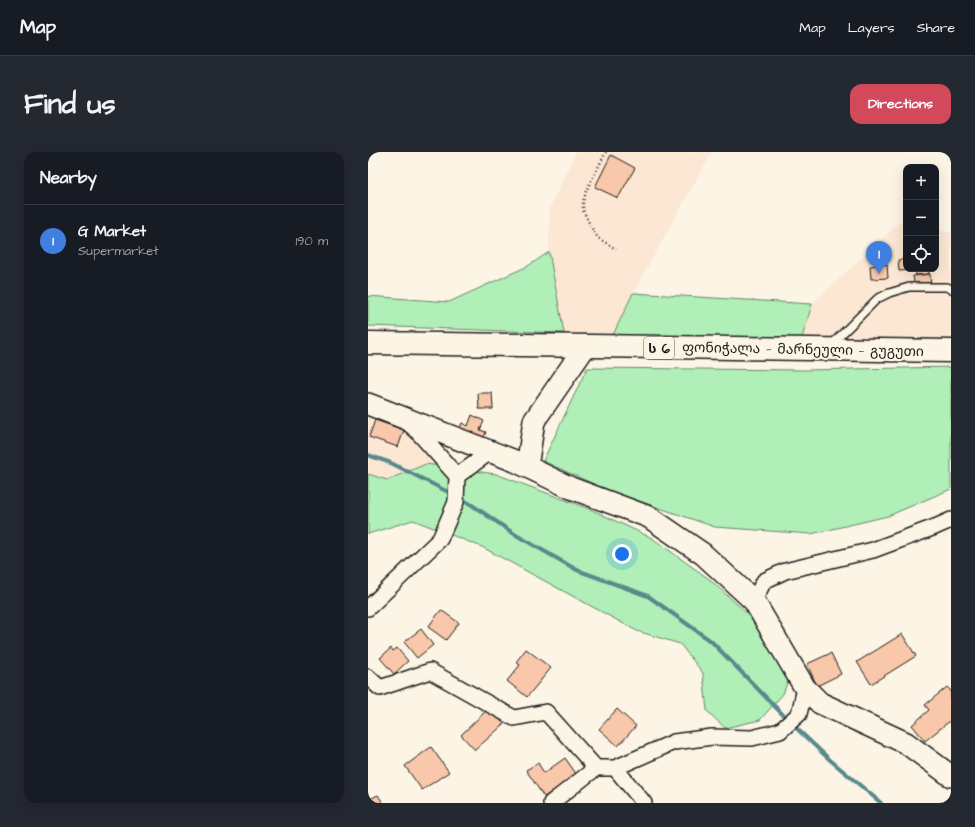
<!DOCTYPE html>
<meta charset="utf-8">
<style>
:root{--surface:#171b24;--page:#242831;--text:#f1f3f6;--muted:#9ea1a6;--line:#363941;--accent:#d1495b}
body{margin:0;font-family:"Architects Daughter","Noto Sans Georgian",sans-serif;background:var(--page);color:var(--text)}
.controls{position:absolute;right:12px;top:12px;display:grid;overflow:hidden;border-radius:8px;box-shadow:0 4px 16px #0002}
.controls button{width:36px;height:36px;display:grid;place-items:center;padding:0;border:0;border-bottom:1px solid var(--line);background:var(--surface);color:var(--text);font:20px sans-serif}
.you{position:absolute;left:254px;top:402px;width:14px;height:14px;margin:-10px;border:3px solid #fff;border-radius:50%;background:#1a73e8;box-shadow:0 0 0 6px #1a73e833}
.badge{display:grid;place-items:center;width:26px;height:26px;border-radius:50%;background:var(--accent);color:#fff;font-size:13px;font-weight:700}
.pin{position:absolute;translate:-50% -33px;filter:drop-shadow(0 1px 2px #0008)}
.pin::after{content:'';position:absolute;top:21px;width:14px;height:12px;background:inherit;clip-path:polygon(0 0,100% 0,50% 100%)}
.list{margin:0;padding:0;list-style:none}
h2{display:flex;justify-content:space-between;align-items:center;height:52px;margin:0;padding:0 16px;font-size:17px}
h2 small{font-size:13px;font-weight:400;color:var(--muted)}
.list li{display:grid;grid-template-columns:26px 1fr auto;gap:12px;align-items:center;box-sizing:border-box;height:72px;padding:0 16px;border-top:1px solid var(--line)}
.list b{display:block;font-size:15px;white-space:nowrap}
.list p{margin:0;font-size:13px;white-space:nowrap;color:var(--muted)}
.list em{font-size:13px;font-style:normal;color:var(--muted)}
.icon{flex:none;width:22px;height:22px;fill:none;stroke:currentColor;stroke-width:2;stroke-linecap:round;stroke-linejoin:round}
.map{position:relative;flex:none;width:583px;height:651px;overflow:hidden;border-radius:12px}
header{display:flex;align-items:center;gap:24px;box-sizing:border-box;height:56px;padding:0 20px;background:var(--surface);border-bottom:1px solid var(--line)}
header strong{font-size:19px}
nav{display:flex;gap:22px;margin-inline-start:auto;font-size:14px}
.intro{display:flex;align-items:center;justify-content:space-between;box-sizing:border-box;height:96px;padding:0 24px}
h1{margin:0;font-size:28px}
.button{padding:10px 18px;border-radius:12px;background:var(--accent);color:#fff;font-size:14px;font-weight:700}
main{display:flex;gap:24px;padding:0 24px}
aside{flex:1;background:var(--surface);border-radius:12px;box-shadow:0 4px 16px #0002}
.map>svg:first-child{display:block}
</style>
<header>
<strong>Map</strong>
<nav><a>Map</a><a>Layers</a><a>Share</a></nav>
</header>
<div class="intro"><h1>Find us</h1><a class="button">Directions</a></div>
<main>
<aside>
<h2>Nearby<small></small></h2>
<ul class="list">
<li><span class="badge" style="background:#3f7fe0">1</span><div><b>G Market</b><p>Supermarket</p></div><em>190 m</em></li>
</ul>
</aside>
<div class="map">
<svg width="583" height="651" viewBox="0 0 583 651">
<rect width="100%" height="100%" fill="#fcf5e5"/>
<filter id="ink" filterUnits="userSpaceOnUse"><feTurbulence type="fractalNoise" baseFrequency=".025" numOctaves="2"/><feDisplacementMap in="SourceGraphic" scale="8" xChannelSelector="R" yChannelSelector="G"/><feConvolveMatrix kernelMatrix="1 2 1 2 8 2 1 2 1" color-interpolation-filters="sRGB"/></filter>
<g filter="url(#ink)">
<!-- built -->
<path fill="#fbe7d3" d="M 208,0 L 344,0 L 265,141 L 244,185 L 196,181 L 181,100 L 182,55 Z
M 533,69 L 538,70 L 538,117 L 568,117 L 568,77 L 583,81 L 583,187 L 433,189 L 444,152 Z
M 0,259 L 30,268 L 70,314 L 58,312 L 19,328 L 0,322 Z"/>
<!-- green -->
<path fill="#b0efb7" stroke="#66866a" d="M 181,100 L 196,181 L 0,174 L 0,144 L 81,150 L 160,114 Z
M 265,141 L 444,152 L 433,189 L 244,185 Z
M 583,215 L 583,337 L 520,364 L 443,382 L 347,375 L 239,338 L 175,309 L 219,216 L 436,218 Z
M 58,312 L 128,322 L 224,358 L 284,386 L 341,427 L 379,461 L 423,521 L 415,542 L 392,568 L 357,576 L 339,559 L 335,521 L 312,492 L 269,479 L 114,395 L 45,368 L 0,382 L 0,322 L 19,328 Z"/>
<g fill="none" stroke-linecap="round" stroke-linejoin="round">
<!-- stream -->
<path stroke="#58898d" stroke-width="4" d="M 0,303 L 23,311 L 86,343
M 92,346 L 104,353 L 148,383 L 209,418 L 280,444 L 343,489 L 425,573 L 461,607 L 513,651"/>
</g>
<!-- building -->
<path fill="#f9c7a9" stroke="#1c1c1c" d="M 243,3 L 267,16 L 250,46 L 227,35 Z
M 538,107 L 538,117 L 561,117 L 561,122 L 548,123 L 547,118 L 531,119 L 530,108 Z
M 519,112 L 520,126 L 503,127 L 502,114 Z
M 562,122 L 563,135 L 547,137 L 545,124 Z
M 110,241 L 124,241 L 125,257 L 111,257 Z
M 104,263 L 116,269 L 112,278 L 118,280 L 113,292 L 89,281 L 94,271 L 100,274 Z
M 7,268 L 36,278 L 30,295 L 1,285 Z
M 73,458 L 91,471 L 78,488 L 60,475 Z
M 53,477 L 65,493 L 49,506 L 36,490 Z
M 534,482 L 548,504 L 503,532 L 489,510 Z
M 23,496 L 25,499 L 29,496 L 40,509 L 26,522 L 12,506 Z
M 158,497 L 183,516 L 159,545 L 139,529 L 152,513 L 148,510 Z
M 463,501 L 473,522 L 449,534 L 439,512 Z
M 579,535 L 583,539 L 583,568 L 557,589 L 544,573 L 561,558 L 557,553 Z
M 121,556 L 136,572 L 107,598 L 93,583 Z
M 249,557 L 268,574 L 250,594 L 231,577 Z
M 63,595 L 81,620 L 54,638 L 37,614 Z
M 197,606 L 209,623 L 176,645 L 158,618 L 170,611 L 176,621 Z
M 10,643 L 15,651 L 0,651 L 0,648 Z"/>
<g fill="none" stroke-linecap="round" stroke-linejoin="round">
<!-- lane casing -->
<g stroke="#1c1c1c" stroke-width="10">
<path id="lane" d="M 463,193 L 509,147 L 521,141 L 541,135 L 579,135 L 583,137"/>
</g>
<!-- street casing -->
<g stroke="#1c1c1c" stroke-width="18">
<path id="street" d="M 89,324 L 122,300
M 386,449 L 396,429 L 417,419 L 505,398 L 567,375 L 583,368
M 0,456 L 72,387 L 88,350 L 89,324 L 49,279 L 38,269
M 0,525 L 12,536 L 62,519 L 146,566 L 178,560 L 228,616
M 247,616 L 276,651
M 183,651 L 228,616 L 247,616 L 306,590 L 344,585 L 384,586 L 412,579 L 431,562 L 437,536"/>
</g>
<!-- secondary casing -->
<g stroke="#1c1c1c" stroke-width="24">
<path id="secondary" d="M 0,252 L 147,309 L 203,336 L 281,365 L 335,402 L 386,449 L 437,536 L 452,551 L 538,591 L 583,624
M 159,315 L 166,269 L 217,195"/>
</g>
<!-- highway casing -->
<g stroke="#1c1c1c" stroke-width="25">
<path id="highway" d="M 0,191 L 583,199"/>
</g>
<!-- path -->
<path stroke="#1c1c1c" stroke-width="2.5" stroke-dasharray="1 3" stroke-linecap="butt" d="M 238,0 L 221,33 L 215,49 L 215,58 L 223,75 L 230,86 L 248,97"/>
<!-- lane -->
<use href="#lane" stroke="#fcf5e5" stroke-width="7"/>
<!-- street -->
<use href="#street" stroke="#fcf5e5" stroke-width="15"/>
<!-- secondary -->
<use href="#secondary" stroke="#fcf5e5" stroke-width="21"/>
<!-- highway -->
<use href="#highway" stroke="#fcf5e5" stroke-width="22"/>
</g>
</g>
<g text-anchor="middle" stroke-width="4" stroke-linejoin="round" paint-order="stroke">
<!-- shield labels -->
<rect fill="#fcf5e5" stroke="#5f5d58" stroke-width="1" x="276" y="185" width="30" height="22" rx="3"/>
<g font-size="13" font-weight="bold" fill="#1c1c1c">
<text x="291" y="201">ს 6</text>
</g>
<!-- street labels -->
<g font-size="14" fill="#1c1c1c" stroke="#fcf5e5">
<text transform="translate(435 197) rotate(1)" y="5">ფონიჭალა — მარნეული — გუგუთი</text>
</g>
</g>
</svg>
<div class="controls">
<button>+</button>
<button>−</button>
<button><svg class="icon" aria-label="locate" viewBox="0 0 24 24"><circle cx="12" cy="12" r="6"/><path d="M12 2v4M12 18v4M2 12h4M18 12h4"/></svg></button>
</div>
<div class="you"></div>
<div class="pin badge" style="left:511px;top:122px;background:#3f7fe0">1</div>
</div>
</main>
